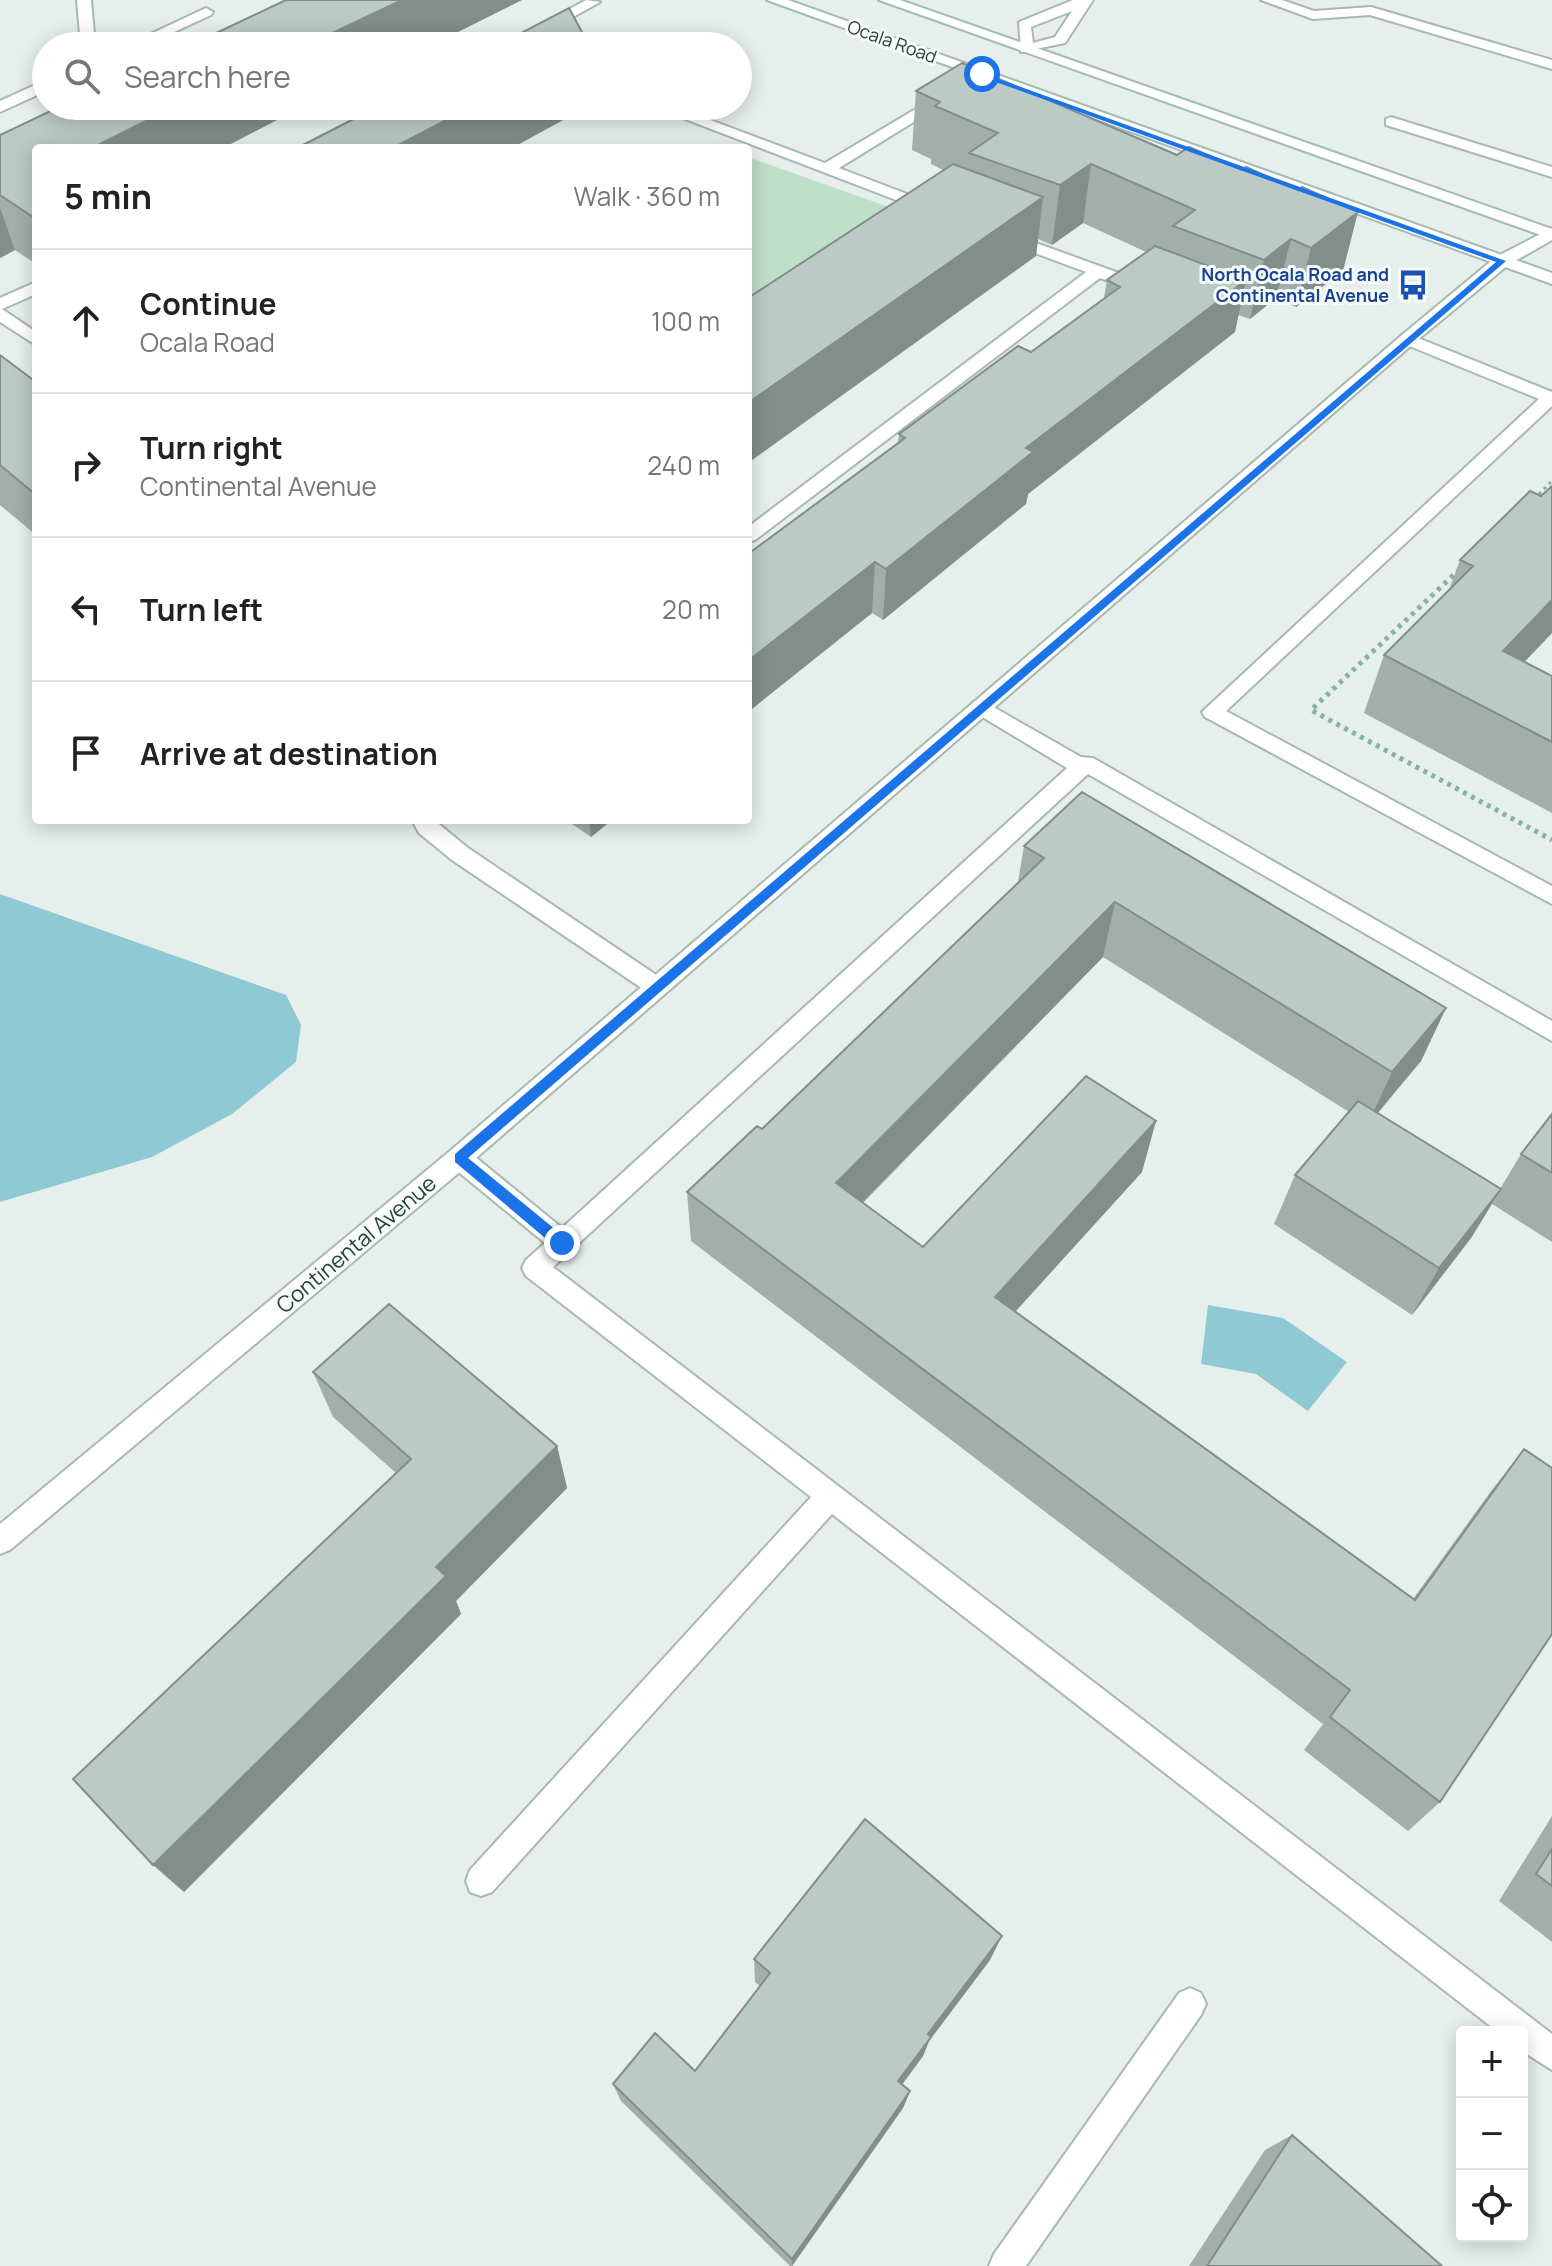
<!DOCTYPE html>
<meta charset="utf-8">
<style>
:root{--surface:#fff;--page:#f2f2f2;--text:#222;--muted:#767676;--line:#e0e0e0}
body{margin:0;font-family:Manrope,sans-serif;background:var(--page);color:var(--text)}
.controls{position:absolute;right:24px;bottom:24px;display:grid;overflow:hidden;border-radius:8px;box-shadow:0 4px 20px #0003}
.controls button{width:72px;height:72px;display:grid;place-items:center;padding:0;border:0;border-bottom:2px solid var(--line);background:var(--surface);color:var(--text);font:40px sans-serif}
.stop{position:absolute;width:24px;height:24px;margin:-18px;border:6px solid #1a73e8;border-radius:50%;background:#fff}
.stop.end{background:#1a73e8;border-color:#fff;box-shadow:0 2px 8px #0008}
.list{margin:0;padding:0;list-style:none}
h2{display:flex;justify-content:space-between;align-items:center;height:104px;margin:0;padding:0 32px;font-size:34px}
h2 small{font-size:26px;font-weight:400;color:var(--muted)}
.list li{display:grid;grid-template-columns:52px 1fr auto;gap:24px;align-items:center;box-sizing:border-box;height:144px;padding:0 32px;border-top:2px solid var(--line)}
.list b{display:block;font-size:30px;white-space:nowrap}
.list p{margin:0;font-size:26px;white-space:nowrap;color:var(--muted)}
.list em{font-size:26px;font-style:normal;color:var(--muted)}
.icon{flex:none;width:44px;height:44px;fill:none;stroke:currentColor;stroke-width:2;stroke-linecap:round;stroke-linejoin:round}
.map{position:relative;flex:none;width:1552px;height:2266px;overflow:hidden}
.search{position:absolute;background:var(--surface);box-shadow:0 4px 20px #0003;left:32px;top:32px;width:720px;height:88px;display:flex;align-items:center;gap:20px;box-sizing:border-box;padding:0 28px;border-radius:44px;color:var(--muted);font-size:30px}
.panel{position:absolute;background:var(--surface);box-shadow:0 4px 20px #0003;left:32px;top:144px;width:720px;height:680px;border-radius:8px}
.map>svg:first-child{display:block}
</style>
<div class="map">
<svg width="1552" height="2266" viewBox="0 0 1552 2266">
<rect width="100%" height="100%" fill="#e6efeb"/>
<!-- green -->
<path fill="#bfe0c8" d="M 748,157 L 945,227 L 748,346 Z"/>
<!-- water -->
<path fill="#8ec9d4" d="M 0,894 L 286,995 L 301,1025 L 296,1062 L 232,1114 L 152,1157 L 0,1202 Z
M 1208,1305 L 1283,1318 L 1347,1362 L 1308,1411 L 1256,1374 L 1201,1364 Z"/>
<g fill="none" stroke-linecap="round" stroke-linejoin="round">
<!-- lane casing -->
<g stroke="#a8b8b2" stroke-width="4">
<path id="lane" d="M 77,0 L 91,0 L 95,46 L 81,46 Z
M 586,0 L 600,2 L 521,46 L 503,46 Z
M 1073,0 L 1093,0 L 1065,43 L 1021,52 L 1019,22 ZM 1072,11 L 1055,37 L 1033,43 L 1031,27 Z
M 1261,0 L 1282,0 L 1314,11 L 1371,7 L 1552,60 L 1552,69 L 1370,15 L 1313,19 Z
M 206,8 L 213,12 L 211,15 L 144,46 L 125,46 Z
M 46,80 L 46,91 L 0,112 L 0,101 Z
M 941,94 L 949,99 L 946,102 L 839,168 L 936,205 L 938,208 L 930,213 L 651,106 L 673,106 L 825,163 Z
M 1391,117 L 1552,167 L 1552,177 L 1386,125 L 1386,119 Z
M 1006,232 L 1149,284 L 1151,288 L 1143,293 L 1100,278 L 755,540 L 748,542 L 748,527 L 1086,272 L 1000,240 L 1000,234 Z
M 36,282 L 36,294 L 2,309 L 36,332 L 36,345 L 0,322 L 0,298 Z
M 1408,334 L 1552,392 L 1552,406 L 1226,711 L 1552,886 L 1552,904 L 1205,717 L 1202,712 L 1539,399 L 1402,343 L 1399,339 L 1402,335 Z
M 981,700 L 1081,757 L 1093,758 L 1552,1021 L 1552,1041 L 1088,774 L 553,1267 L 1552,2034 L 1552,2070 L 1522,2051 L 1522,2032 L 1498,2032 L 832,1514 L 492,1892 L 481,1896 L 470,1892 L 466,1881 L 470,1870 L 811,1497 L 526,1276 L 522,1268 L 526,1260 L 545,1243 L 450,1165 L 447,1158 L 450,1151 L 459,1148 L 468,1151 L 562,1228 L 1067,768 L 974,712 L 971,707 L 974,702 Z
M 412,820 L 434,820 L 468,848 L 665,981 L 668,987 L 665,993 L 657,996 L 649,993 L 452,860 L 419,833 Z
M 1190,1988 L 1201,1993 L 1206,2004 L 1201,2015 L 1026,2266 L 989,2266 L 994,2254 L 1179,1993 Z"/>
</g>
<!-- street casing -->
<g stroke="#a8b8b2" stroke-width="4">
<path id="street" d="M 1552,228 L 1552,240 L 1508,265 L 1414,343 L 468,1165 L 10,1550 L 0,1554 L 0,1524 L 450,1151 L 1402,335 L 1496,257 Z"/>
</g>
<!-- secondary casing -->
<g stroke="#a4bbb3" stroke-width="4">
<path id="secondary" d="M 767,0 L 788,0 L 1552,273 L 1552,284 Z
M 879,0 L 900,0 L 1552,229 L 1552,239 Z"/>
</g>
<!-- path-far1 -->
<path stroke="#86b3a5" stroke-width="3" stroke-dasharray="3 4" stroke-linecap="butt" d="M 1534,499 L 1552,481"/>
<!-- path -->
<path stroke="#86b3a5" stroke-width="5" stroke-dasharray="4 5" stroke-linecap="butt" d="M 1460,569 L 1311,710 L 1552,840"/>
<!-- lane -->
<use href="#lane" fill="#fff" fill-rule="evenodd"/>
<!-- street -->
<use href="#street" fill="#fff" fill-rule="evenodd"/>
<!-- secondary -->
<use href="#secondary" fill="#fff" fill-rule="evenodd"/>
</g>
<!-- wall -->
<path fill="#a1aea9" d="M 916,91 L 1177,155 L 1189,147 L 1343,271 L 1296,307 L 1276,298 L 1250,319 L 1238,315 L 1235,332 L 1028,494 L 1026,504 L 883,620 L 872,613 L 748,712 L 898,443 L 899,434 L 1031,352 L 1104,298 L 1107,280 L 1146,252 L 1083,223 L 1052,245 L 1038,239 L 1036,256 L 943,170 L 931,164 L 931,159 L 912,150 Z
M 61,106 L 313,106 L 289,118 L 285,116 L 36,148 L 36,264 L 15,250 L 0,258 L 0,135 Z
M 0,355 L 36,382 L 36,535 L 0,505 Z
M 1541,496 L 1552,633 L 1524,662 L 1552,676 L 1552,813 L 1364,713 L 1384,655 L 1449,590 L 1460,560 Z
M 566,820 L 612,820 L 591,837 Z
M 1024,846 L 1446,1008 L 1421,1061 L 1378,1113 L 1500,1189 L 1521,1154 L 1552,1114 L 1552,1242 L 1492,1204 L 1471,1238 L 1412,1315 L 1274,1224 L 1295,1175 L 1349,1112 L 1103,957 L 863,1203 L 923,1247 L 1142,1172 L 1015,1311 L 1413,1599 L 1491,1491 L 1524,1449 L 1440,1802 L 1408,1831 L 1304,1750 L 1323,1724 L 691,1241 L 687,1192 L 762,1129 L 1018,882 Z
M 313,1372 L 557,1446 L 567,1488 L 456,1601 L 461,1614 L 184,1892 L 396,1473 L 333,1417 Z
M 1552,1816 L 1552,1942 L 1499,1901 Z
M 754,1959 L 990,1960 L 929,2041 L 923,2056 L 902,2085 L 910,2091 L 903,2108 L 792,2266 L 790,2266 L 621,2101 L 613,2084 L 695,2071 L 760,1986 L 755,1982 Z
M 1292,2135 L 1442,2266 L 1189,2266 L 1265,2150 Z"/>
<!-- shaded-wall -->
<path fill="#838d89" d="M 402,0 L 522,0 L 430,46 L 305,46 Z
M 176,106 L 283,106 L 285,116 L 223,148 L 92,148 Z
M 286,106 L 313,106 L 289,118 Z
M 473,106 L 589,106 L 512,148 L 393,148 Z
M 1091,164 L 1083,223 L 1052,245 L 1060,185 Z
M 1043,197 L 1036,256 L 748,463 L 748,403 Z
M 0,208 L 15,250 L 0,258 Z
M 1358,212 L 1343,271 L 1296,307 L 1311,248 Z
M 1291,239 L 1276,298 L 1250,319 L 1264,260 Z
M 1246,280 L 1235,332 L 1028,494 L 1026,504 L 883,620 L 886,569 L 1026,448 Z
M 875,562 L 872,613 L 748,712 L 748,661 Z
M 1552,600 L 1552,633 L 1482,706 L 1503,651 Z
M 589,820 L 612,820 L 591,837 Z
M 1115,902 L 1103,957 L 833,1232 L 836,1183 Z
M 1446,1008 L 1421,1061 L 1368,1124 L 1392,1072 Z
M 1156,1121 L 1142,1172 L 986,1344 L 995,1297 Z
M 1501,1189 L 1471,1238 L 1412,1315 L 1439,1268 Z
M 557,1446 L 567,1488 L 456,1601 L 461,1614 L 184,1892 L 153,1865 L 436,1567 Z
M 1002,1936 L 990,1960 L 929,2041 L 923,2056 L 891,2099 L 898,2081 L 928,2034 Z
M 910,2091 L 903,2108 L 792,2266 L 792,2259 Z"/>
<!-- building -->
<path fill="#bbcac4" stroke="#838d89" stroke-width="2" d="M 286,0 L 402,0 L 305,46 L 189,46 Z
M 569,8 L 589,45 L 587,46 L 496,46 Z
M 962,63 L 1177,155 L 1189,147 L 1242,170 L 1246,167 L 1298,190 L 1302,187 L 1358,212 L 1311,248 L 1291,239 L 1264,260 L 1173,226 L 1195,210 L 1091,164 L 1060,185 L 969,153 L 998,133 L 935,106 L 940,102 L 916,91 Z
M 61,106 L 176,106 L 92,148 L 36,148 L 36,219 L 0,195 L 0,135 Z
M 379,106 L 473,106 L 393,148 L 297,148 Z
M 953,164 L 1043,197 L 748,403 L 748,298 Z
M 1155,246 L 1246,280 L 1026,448 L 1033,452 L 886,569 L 875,562 L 748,661 L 748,554 L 905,438 L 899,434 L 1018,346 L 1031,352 L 1120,287 L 1107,280 Z
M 0,355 L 36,382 L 36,493 L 35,494 L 0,465 Z
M 1552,486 L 1552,600 L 1503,651 L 1552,676 L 1552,742 L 1384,655 L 1473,566 L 1460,560 L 1530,491 L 1541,496 Z
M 1082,792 L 1446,1008 L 1392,1072 L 1115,902 L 836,1183 L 923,1247 L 1086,1076 L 1156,1121 L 995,1297 L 1415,1600 L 1524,1449 L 1552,1468 L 1552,1634 L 1440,1802 L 1330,1717 L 1350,1690 L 687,1192 L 757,1126 L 762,1129 L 1044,858 L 1024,846 Z
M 1358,1101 L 1501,1189 L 1439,1268 L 1295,1175 Z
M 1552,1114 L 1552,1173 L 1521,1154 Z
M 389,1304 L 557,1446 L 436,1567 L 446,1576 L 153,1865 L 73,1779 L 411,1459 L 313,1372 Z
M 865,1819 L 1002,1936 L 928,2034 L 931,2037 L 898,2081 L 910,2091 L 792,2259 L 613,2084 L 655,2033 L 695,2071 L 770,1973 L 754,1959 Z
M 1552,1849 L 1552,1886 L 1536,1874 Z
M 1292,2135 L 1442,2266 L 1207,2266 Z"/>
<!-- route -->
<path fill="#1a73e8" d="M 979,72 L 1506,261 L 468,1158 L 567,1239 L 567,1248 L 557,1248 L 455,1162 L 455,1154 L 1496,262 L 979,76 Z"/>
<!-- icons -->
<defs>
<g id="bus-bare" transform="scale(2.4)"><path d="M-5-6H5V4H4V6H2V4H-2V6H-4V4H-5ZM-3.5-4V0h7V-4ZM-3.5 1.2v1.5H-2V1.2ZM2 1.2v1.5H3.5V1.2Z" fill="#1a4fb4" stroke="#f7fbf9" stroke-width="2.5" paint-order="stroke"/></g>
</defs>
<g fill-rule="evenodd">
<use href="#bus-bare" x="1413" y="285"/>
</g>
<g text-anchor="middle" stroke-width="6" stroke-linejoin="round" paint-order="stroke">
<!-- far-street labels -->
<g font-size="18" fill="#24423a" stroke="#f7fbf9">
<text transform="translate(892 42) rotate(20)" y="6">Ocala Road</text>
</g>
<!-- far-transit labels -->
<g font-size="18" font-weight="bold" fill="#164399" stroke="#f7fbf9" text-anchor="end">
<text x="1389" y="281">North Ocala Road and<tspan x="1389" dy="21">Continental Avenue</tspan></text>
</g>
<!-- street labels -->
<g font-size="22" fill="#24423a" stroke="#f7fbf9">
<text transform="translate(356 1244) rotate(-40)" y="8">Continental Avenue</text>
</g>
</g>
</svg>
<div class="controls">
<button>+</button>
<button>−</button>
<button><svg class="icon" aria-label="locate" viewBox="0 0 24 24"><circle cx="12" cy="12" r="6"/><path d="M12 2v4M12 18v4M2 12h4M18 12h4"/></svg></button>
</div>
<div class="stop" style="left:982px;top:74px"></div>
<div class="stop end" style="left:562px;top:1243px"></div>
<div class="search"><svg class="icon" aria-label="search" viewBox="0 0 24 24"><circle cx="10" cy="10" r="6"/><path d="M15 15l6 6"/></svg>Search here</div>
<section class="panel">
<h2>5 min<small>Walk · 360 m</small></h2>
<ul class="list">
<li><svg class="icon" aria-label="ahead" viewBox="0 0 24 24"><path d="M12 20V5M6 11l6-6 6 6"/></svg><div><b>Continue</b><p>Ocala Road</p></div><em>100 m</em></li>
<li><svg class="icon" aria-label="right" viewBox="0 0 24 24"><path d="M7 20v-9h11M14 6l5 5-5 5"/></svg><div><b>Turn right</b><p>Continental Avenue</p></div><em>240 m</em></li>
<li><svg class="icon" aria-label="left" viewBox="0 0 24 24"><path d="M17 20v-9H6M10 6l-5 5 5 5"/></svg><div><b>Turn left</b></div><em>20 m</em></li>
<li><svg class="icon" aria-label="arrive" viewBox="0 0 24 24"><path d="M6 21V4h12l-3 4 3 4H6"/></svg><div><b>Arrive at destination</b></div></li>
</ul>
</section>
</div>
